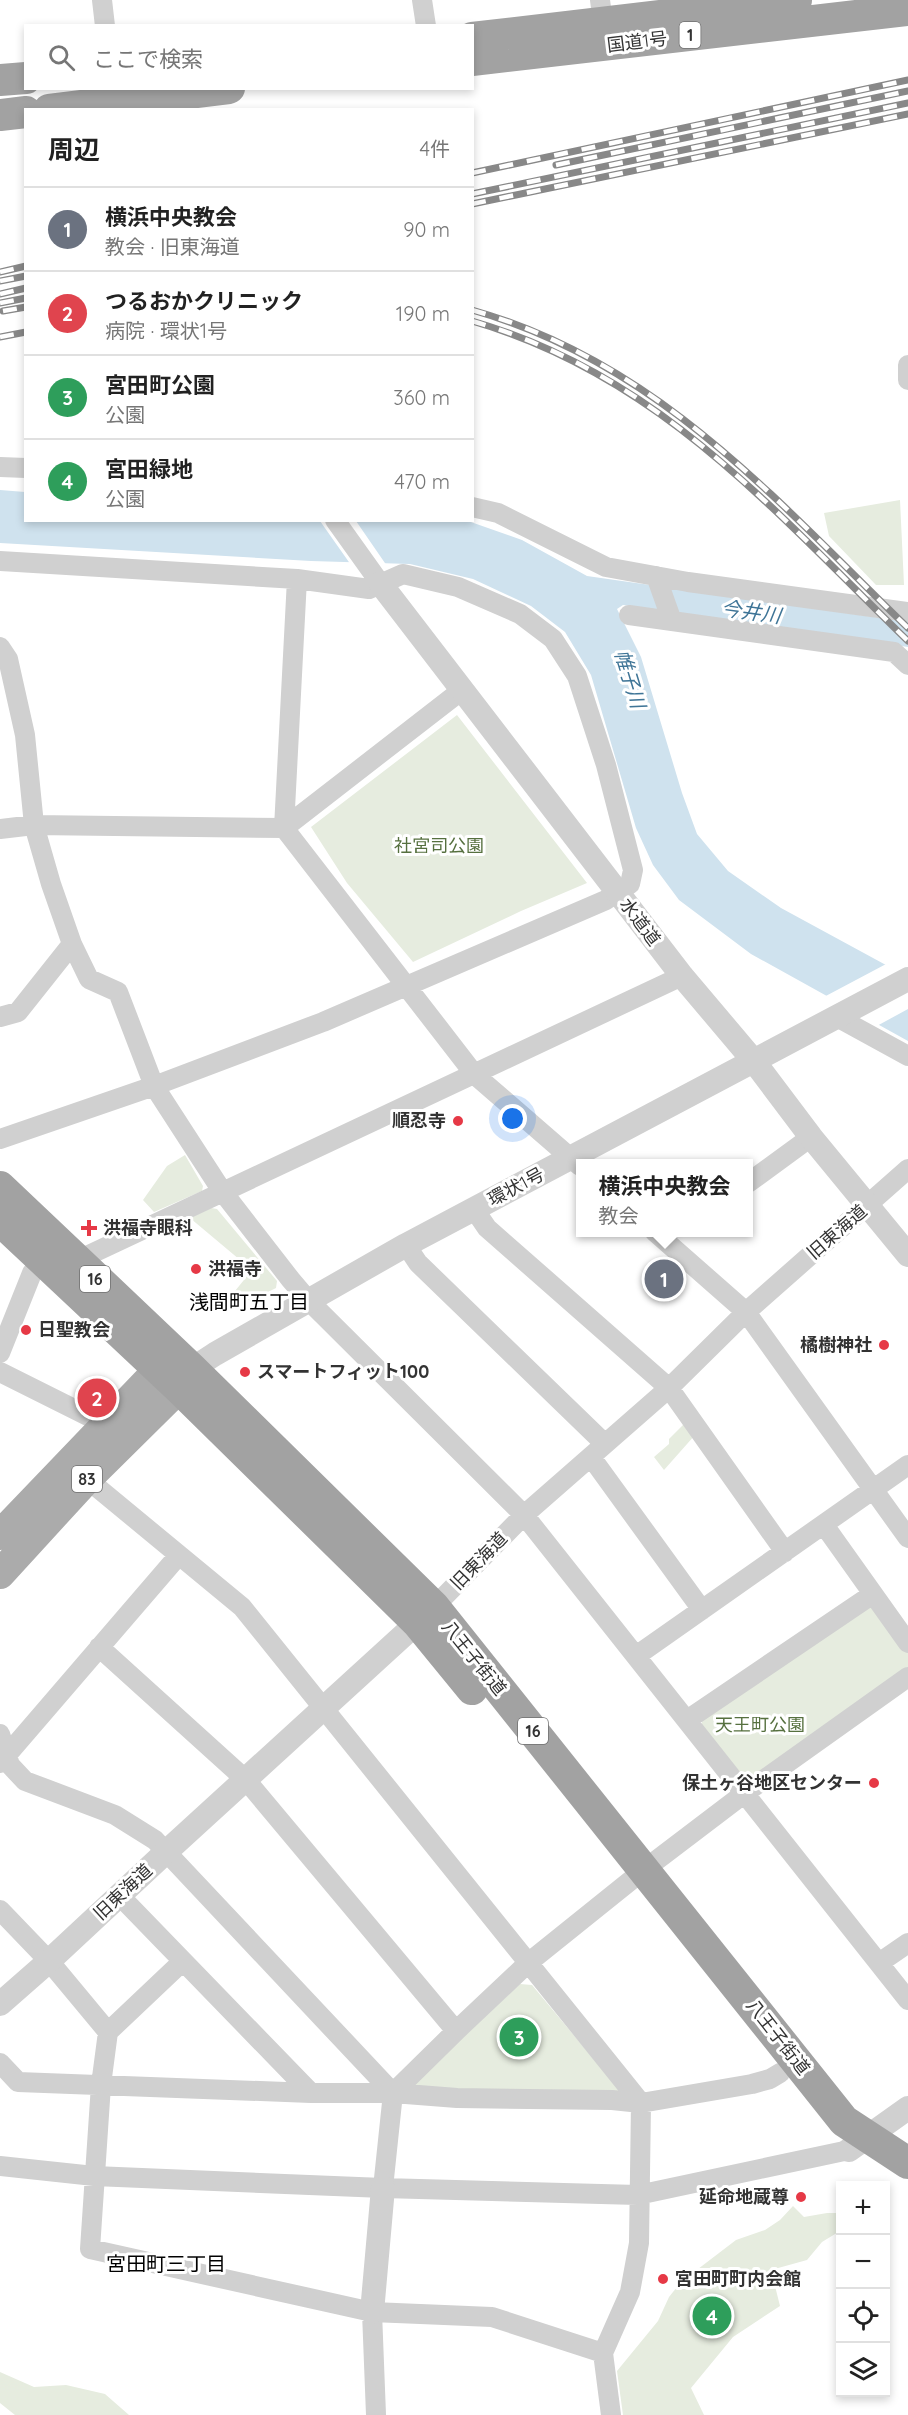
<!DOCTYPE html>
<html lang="ja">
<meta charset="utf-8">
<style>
:root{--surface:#fff;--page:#f6f6f6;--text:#222;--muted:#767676;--line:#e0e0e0;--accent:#e63946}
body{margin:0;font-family:Quicksand,"Noto Sans JP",sans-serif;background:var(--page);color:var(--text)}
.controls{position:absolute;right:18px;bottom:18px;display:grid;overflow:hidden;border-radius:0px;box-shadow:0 3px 9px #0003}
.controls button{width:54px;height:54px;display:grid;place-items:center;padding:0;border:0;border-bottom:2px solid var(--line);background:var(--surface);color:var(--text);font:30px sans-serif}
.you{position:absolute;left:513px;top:1119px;width:21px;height:21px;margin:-15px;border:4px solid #fff;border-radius:50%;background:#1a73e8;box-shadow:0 0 0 9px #1a73e833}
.badge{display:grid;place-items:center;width:39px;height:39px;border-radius:50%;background:var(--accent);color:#fff;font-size:20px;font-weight:700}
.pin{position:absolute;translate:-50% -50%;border:3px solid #fff;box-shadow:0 2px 6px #0006}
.popup{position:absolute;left:576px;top:1159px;width:177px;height:78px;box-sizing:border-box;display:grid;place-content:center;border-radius:0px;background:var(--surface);filter:drop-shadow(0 2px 4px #0005);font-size:20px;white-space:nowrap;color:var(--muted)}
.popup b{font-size:22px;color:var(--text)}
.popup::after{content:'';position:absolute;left:50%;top:100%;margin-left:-12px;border:12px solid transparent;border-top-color:var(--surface)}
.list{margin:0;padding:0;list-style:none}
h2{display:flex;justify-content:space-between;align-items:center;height:78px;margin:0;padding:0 24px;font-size:26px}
h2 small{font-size:20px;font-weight:400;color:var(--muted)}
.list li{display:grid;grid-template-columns:39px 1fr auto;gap:18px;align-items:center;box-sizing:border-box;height:84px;padding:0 24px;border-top:2px solid var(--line)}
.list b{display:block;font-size:22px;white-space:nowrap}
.list p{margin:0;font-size:20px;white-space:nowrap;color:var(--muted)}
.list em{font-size:20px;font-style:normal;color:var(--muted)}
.icon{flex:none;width:33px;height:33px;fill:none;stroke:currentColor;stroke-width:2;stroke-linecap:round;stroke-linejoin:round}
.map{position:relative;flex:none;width:908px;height:2415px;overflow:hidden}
.search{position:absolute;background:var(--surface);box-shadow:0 3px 9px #0003;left:24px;top:24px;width:450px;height:66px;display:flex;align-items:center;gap:15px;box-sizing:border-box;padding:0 21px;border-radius:0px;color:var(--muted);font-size:22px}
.panel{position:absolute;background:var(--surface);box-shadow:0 3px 9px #0003;left:24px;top:108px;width:450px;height:414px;border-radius:0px}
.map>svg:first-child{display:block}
</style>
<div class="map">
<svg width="908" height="2415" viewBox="0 0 908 2415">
<rect width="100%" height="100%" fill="#fff"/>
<!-- green -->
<path fill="#e6ecdf" d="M 900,500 L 904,585 L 876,585 L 829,536 L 824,513 Z
M 457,715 L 587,883 L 521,911 L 413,962 L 347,883 L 311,827 Z
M 185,1155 L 203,1186 L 202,1191 L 154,1212 L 143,1200 L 167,1166 Z
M 211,1208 L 217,1209 L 277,1281 L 276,1288 L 250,1301 L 235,1291 L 252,1270 L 190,1218 Z
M 685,1423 L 695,1435 L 664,1470 L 654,1457 L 669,1444 L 669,1439 Z
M 868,1603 L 908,1650 L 908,1672 L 748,1782 L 702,1726 L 702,1715 Z
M 520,1984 L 532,1985 L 621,2092 L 405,2089 Z
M 793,2206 L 804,2217 L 827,2213 L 840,2213 L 840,2231 L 822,2242 L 807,2260 L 771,2270 L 780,2306 L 733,2337 L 691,2388 L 704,2415 L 623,2415 L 617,2371 L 658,2321 L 669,2297 L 681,2282 L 736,2240 L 765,2230 L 780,2220 Z
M 0,2372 L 34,2387 L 66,2385 L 105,2394 L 129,2415 L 15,2415 L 0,2403 Z"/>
<!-- water -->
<path fill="#cfe2ee" d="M 0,490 L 25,492 L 26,520 L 468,521 L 522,540 L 587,576 L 908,622 L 908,647 L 623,605 L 617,609 L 641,657 L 682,793 L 697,834 L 728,871 L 781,908 L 908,977 L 908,1041 L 751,954 L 679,900 L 653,865 L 636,828 L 591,675 L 565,632 L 531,606 L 473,579 L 410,564 L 311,561 L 0,543 Z"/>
<!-- pier -->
<path fill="#fff" d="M 320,521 L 356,521 L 387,566 L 351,565 Z
M 888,963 L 908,974 L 908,1009 L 875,1027 L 822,998 Z"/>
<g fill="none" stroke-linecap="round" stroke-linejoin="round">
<!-- minor -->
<path stroke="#d0d0d0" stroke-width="20" d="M 102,0 L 105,26
M 422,0 L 426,26
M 600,0 L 603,23
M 908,365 L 908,380
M 0,467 L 26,468
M 472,507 L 498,513 L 606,567 L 688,582 L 908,612
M 335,520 L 380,583
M 0,561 L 297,579 L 369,589 L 403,574 L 458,587 L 520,614 L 553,639 L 577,676 L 606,765 L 633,870 L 630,884 L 606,900 L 323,1022 L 154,1086 L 0,1139
M 656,576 L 672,621
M 297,579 L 284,828 L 475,1075 L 580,1166
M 629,615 L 894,652 L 908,665
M 0,647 L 8,659 L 25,735 L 34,825 L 51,884 L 72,944 L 89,979 L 118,992 L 154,1086 L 222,1191 L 291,1280 L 308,1300 L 524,1515 L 908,2000
M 0,829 L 34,825 L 284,828 L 462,690
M 835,1016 L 908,1056
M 0,1017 L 18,1012 L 72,944
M 748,1183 L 811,1137
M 474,1209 L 487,1228 L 669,1388 L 785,1552
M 655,1232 L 746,1312 L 908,1538
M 406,1245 L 418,1263 L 605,1444
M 76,1261 L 682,976
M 0,1353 L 32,1273 L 42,1261
M 0,1372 L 104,1424
M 591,1457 L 702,1610
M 87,1479 L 242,1607 L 641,2103 L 639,2243 L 630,2292 L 603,2353 L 611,2415
M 824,1525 L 908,1643
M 434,1607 L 524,1515 L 669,1388 L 746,1312 L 908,1169
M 99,1647 L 246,1780 L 456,2031
M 636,1656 L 908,1465
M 687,1720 L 873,1594
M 0,1734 L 10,1765 L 25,1781 L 115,1815 L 155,1840 L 393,2093
M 0,1763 L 179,1555
M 119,1895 L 311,2093
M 0,1910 L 49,1961 L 108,2032 L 101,2085 L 90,2249 L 372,2312 L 492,2317 L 603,2353
M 879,1963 L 908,1943
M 108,2032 L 183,1961
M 0,2063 L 18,2082 L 311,2093 L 393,2093 L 457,2098 L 612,2100 L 641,2103 L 752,2084 L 770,2079 L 780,2073
M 0,2166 L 94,2176 L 383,2188 L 638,2195 L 849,2150
M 383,2188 L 393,2093 L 456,2031 L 528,1963 L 645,1869 L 745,1793 L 908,1677
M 372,2312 L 376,2415"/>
<!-- tertiary -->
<path stroke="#d0d0d0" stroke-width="24" d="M 380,583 L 682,976 L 753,1060 L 811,1137 L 908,1255
M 183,1382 L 192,1369 L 215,1354 L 406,1245 L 908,979
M 0,2004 L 49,1961 L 166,1852 L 430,1611
M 849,2150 L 908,2108
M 372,2312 L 383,2188"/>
<!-- primary -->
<path stroke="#ababab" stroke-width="30" d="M 0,1535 L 158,1370 L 184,1369
M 0,1574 L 87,1479 L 179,1388"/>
<!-- trunk -->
<path stroke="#a2a2a2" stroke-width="32" d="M 472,38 L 796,0
M 472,60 L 908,10
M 0,80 L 26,78
M 49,110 L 229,88
M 0,115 L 26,112
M 0,1187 L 192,1369 L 434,1607 L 844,2121 L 908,2163
M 0,1220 L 179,1388 L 418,1623 L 472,1689"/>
<!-- rail casing -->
<g stroke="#888" stroke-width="7">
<path id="rail" d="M 556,165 L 908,91
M 472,173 L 908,80
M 472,194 L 908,103
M 472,204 L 908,114
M 0,272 L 26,266
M 0,281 L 26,276
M 0,294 L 26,288
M 0,303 L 26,298
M 472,310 C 657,362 775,499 908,628
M 3,311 L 26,307
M 472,321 C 659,375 774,511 908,641
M 0,337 L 26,332"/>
</g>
<!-- rail -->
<use href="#rail" stroke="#fff" stroke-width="4.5" stroke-dasharray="14" stroke-linecap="butt"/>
</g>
<!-- markers -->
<g fill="#e63946" stroke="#fff" stroke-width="2">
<circle cx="458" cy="1121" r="6"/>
<path d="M86 1219h6v6h6v6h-6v6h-6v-6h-6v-6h6z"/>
<circle cx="196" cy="1269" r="6"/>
<circle cx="26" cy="1330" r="6"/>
<circle cx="884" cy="1345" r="6"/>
<circle cx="245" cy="1372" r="6"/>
<circle cx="874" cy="1783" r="6"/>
<circle cx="801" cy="2197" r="6"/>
<circle cx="663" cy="2279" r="6"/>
</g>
<g text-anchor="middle" stroke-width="6" stroke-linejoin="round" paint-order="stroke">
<!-- shield labels -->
<g fill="#fff" stroke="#707070" stroke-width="1.5">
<rect x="679.5" y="22" width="21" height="26" rx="4.5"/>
<rect x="80" y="1266" width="30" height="26" rx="4.5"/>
<rect x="72" y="1466" width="30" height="26" rx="4.5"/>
<rect x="518" y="1718" width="30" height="26" rx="4.5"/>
</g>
<g font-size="16" font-weight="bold" fill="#333">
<text x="690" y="41">1</text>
<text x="95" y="1285">16</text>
<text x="87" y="1485">83</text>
<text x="533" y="1737">16</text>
</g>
<!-- street labels -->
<g font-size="18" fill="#333" stroke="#fff">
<text transform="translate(637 42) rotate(-7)" y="6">国道1号</text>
<text transform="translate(640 922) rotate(53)" y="6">水道道</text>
<text transform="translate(516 1187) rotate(-28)" y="6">環状1号</text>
<text transform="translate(837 1232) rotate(-41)" y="6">旧東海道</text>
<text transform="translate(479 1561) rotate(-46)" y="6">旧東海道</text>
<text transform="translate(474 1658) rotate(51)" y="6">八王子街道</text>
<text transform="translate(123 1892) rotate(-43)" y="6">旧東海道</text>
<text transform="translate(778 2037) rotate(52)" y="6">八王子街道</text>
</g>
<!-- park labels -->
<g font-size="18" fill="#56703f" stroke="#fff">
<text x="439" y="852">社宮司公園</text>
<text x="760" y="1731">天王町公園</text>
</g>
<!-- poi labels -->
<g font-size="18" font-weight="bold" fill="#333" stroke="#fff" text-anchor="start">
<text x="446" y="1127" text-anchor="end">順忍寺</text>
<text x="103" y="1234">洪福寺眼科</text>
<text x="208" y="1275">洪福寺</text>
<text x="38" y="1336">日聖教会</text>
<text x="872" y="1351" text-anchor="end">橘樹神社</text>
<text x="257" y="1378">スマートフィット100</text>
<text x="862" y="1789" text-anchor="end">保土ヶ谷地区センター</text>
<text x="789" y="2203" text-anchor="end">延命地蔵尊</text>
<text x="675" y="2285">宮田町町内会館</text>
</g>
<!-- water labels -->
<g font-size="20" font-style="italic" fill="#3f7597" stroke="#fff">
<text transform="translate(751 612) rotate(8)" y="7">今井川</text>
<text transform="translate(630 679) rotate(73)" y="7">帷子川</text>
</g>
<!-- neighbourhood labels -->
<g font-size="20" fill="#000" stroke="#fff">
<text x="249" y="1309">浅間町五丁目</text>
<text x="166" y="2271">宮田町三丁目</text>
</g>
</g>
</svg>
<div class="controls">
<button>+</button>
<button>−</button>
<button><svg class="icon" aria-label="locate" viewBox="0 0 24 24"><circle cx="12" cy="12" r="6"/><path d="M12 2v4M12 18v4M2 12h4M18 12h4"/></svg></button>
<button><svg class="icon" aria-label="layers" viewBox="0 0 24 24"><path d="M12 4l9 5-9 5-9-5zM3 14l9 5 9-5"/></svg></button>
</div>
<div class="you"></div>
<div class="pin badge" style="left:664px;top:1279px;background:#6b7280">1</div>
<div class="popup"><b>横浜中央教会</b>教会</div>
<div class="pin badge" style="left:97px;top:1398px;background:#e0444e">2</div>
<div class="pin badge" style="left:519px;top:2037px;background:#2e9e5b">3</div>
<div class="pin badge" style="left:712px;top:2316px;background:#2e9e5b">4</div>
<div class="search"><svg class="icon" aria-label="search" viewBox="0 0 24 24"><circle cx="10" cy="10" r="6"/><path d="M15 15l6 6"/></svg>ここで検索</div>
<section class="panel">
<h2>周辺<small>4件</small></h2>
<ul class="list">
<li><span class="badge" style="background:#6b7280">1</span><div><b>横浜中央教会</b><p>教会 · 旧東海道</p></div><em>90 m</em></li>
<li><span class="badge" style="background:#e0444e">2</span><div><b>つるおかクリニック</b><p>病院 · 環状1号</p></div><em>190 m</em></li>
<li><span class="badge" style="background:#2e9e5b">3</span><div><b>宮田町公園</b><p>公園</p></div><em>360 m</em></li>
<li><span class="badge" style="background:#2e9e5b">4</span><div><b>宮田緑地</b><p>公園</p></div><em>470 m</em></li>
</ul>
</section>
</div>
